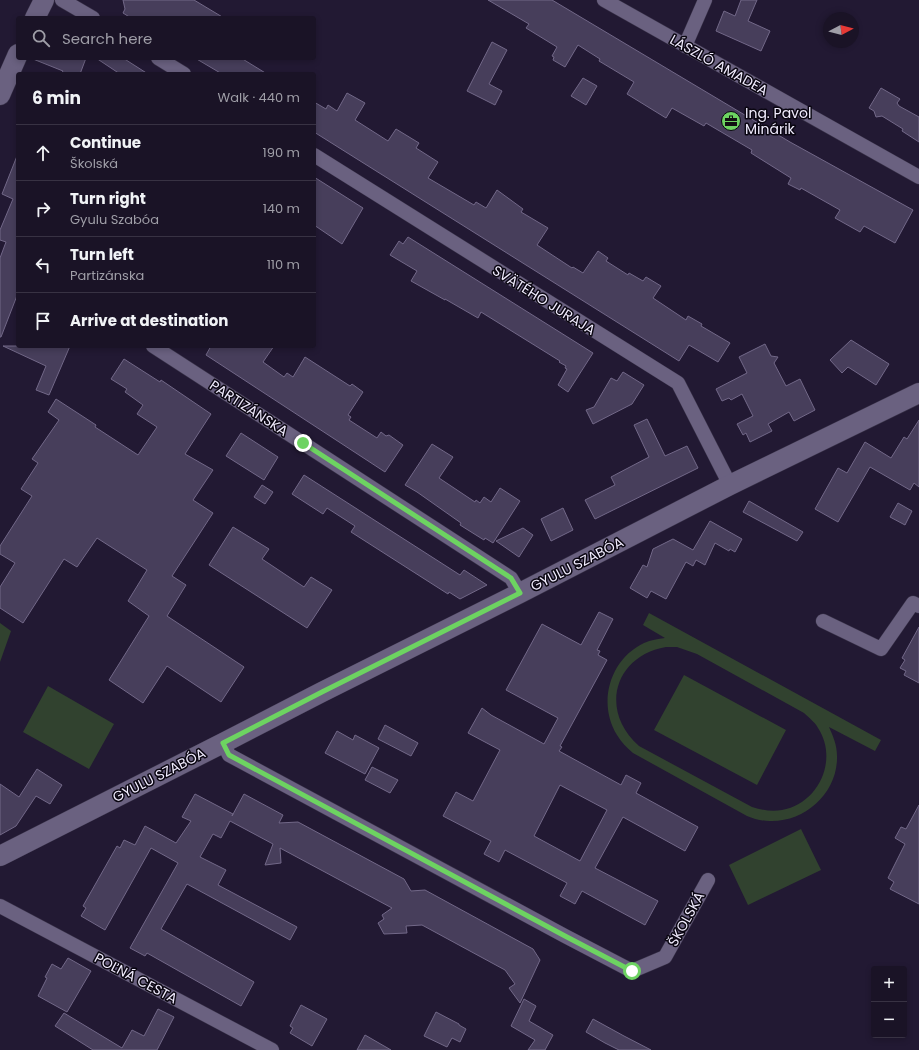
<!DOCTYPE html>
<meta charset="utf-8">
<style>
:root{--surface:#1a1326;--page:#231c2e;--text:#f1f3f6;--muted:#9f9ea7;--line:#383243}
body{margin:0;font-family:Poppins,sans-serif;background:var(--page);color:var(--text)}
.controls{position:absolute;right:12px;bottom:12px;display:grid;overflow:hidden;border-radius:4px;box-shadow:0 2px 6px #0003}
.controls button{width:36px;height:36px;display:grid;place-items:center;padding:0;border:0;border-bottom:1px solid var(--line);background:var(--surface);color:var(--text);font:20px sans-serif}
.compass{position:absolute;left:823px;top:12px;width:36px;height:36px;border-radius:50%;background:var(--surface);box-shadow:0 2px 6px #0003;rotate:83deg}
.stop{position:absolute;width:12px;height:12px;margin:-9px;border:3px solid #6dd361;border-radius:50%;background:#fff}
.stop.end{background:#6dd361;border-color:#fff;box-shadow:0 1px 4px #0008}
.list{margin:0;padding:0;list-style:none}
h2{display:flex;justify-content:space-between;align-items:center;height:52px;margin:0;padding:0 16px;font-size:17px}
h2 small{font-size:13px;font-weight:400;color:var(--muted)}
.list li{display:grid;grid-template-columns:26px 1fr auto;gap:12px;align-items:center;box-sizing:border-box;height:56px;padding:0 16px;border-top:1px solid var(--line)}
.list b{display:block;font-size:15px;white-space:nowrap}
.list p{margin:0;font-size:13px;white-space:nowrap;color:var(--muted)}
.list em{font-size:13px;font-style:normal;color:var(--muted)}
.icon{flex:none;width:22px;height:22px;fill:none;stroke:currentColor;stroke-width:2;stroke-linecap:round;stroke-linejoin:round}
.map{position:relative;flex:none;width:919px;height:1050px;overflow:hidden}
.search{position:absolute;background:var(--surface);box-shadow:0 2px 6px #0003;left:16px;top:16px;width:300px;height:44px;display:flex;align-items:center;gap:10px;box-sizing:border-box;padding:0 14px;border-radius:4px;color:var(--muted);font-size:15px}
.panel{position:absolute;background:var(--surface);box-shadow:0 2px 6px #0003;left:16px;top:72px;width:300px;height:276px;border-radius:4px}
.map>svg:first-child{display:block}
</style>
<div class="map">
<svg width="919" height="1050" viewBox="0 0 919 1050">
<rect width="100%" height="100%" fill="#221933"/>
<!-- green -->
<path fill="#31422f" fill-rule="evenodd" d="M 649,613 L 881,740 L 875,751 L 829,727 C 833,736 837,745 837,756 C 838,792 806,822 770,821 C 762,821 754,819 747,816 L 633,753 C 627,748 621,742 617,735 C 597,703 610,659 644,643 C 651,640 658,639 665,638 L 643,625 ZM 666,647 L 677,647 L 697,654 L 804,713 C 809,718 815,722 818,728 C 839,760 818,804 782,810 C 772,812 762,810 752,807 L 639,746 C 599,711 614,656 666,647 Z
M 0,623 L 11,631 L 0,662 Z
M 684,675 L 786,730 L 757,785 L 654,730 Z
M 48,686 L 114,724 L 89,769 L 23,732 Z
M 801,829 L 821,870 L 748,905 L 729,865 Z"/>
<!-- building -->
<path fill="#473e5b" stroke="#726888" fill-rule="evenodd" d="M 123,0 L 194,0 L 224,18 L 131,18 L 123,13 L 125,9 Z
M 488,0 L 552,0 L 790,142 L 913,210 L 895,243 L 864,226 L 860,232 L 835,218 L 840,210 L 801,188 L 800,190 L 788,184 L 791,178 L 751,153 L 752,150 L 706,123 L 704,126 L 672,108 L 666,118 L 627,94 L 634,82 L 599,61 L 600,59 L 578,45 L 565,67 L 553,60 L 554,57 L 552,56 L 557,47 L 526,28 L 529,24 Z
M 741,0 L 757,0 L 748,21 L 770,31 L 761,51 L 716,31 L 724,11 L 735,16 Z
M 492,42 L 507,50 L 489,84 L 502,91 L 495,105 L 467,91 Z
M 33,58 L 86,58 L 80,74 L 61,74 L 63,71 L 33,59 Z
M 96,58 L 123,58 L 148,74 L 120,74 Z
M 195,58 L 241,58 L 267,74 L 222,74 Z
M 583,78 L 597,86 L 586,105 L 571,96 Z
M 881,88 L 900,99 L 897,103 L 899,106 L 919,117 L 919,142 L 902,131 L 903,129 L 882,116 L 876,117 L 874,111 L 869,108 Z
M 347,93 L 365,103 L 355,120 L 388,141 L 396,129 L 419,143 L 416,148 L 438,162 L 428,178 L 474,205 L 476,202 L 486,208 L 497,190 L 523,209 L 521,212 L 548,228 L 537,245 L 572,268 L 573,267 L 583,273 L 598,251 L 608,258 L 606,261 L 628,275 L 629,273 L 643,281 L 646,277 L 661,286 L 653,298 L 686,320 L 688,316 L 702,324 L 701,326 L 730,343 L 718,362 L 689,345 L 679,361 L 314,132 L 314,102 L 326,109 L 328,105 L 337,111 Z
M 17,156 L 18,156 L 18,293 L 1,337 L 0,337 L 0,258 L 6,242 L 0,240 L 0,230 L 13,199 L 2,194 Z
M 314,177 L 363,208 L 342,244 L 314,225 Z
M 408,237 L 593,353 L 568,392 L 558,385 L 567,369 L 565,368 L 566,366 L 559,362 L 560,361 L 481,312 L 478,318 L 445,299 L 445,300 L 411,281 L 417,271 L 390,255 L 399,241 L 403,244 Z
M 851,340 L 889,364 L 876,385 L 848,367 L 842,373 L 830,360 Z
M 765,344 L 771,356 L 778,357 L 774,363 L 786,386 L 800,379 L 815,410 L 794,421 L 789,412 L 768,424 L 772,431 L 750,442 L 746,433 L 743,435 L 737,424 L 753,416 L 742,394 L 731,400 L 729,398 L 722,401 L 716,389 L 747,373 L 739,357 Z
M 3,346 L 70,346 L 49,395 L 36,390 L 46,366 Z
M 211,346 L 274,346 L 263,362 L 284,377 L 287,373 L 293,377 L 305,357 L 350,386 L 352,384 L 363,392 L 348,415 L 351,417 L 349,420 L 377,438 L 381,432 L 386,436 L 389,435 L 403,445 L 385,472 L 206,355 Z
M 124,359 L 160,382 L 161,380 L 211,414 L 185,454 L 213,470 L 193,500 L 213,513 L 172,576 L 186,585 L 167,616 L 244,667 L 221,702 L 167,666 L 143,703 L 109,680 L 149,616 L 128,601 L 147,570 L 97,538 L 77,567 L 64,559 L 23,623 L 0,608 L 0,587 L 15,563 L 0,554 L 0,546 L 32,496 L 21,489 L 38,463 L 32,459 L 59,420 L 48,412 L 56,399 L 96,425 L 95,427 L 138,455 L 157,427 L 137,414 L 143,405 L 125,392 L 127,389 L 111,379 Z
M 623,372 L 644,385 L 632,404 L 593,424 L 586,410 L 594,407 L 611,378 L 617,381 Z
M 647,419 L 665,456 L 687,446 L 698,468 L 595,519 L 585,500 L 615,485 L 611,477 L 649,457 L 634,425 Z
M 919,420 L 919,487 L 914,483 L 910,490 L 870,467 L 838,522 L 815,509 L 838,468 L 847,473 L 865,442 L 891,458 L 904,437 L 907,439 Z
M 241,433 L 278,457 L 264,480 L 226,456 Z
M 432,444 L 453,457 L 439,478 L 475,502 L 476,500 L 480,503 L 484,497 L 491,502 L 500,488 L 520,501 L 493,543 L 485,538 L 484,540 L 460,525 L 461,523 L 417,492 L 405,485 Z
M 304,475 L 460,575 L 464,570 L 487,585 L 460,599 L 449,592 L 448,594 L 351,532 L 355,526 L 327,508 L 323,514 L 292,494 Z
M 262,485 L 273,492 L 265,504 L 254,497 Z
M 749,501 L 803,532 L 797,541 L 743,512 Z
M 898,503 L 912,511 L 905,525 L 890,517 Z
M 563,508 L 573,530 L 551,541 L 541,519 Z
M 710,521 L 742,539 L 735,552 L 730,549 L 729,551 L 715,543 L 705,565 L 696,560 L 693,566 L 686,562 L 666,599 L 651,591 L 647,598 L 630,588 L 643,565 L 647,567 L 653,549 L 673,539 L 693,550 Z
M 233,527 L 269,549 L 262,559 L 304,587 L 311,577 L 332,590 L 307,628 L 209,565 Z
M 523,528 L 533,535 L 519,557 L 496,541 Z
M 599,612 L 613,619 L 597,650 L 600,651 L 598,655 L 607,660 L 560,746 L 562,747 L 559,751 L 621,785 L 626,775 L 641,783 L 636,793 L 698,827 L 685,851 L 623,817 L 595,868 L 658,901 L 645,925 L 582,891 L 575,904 L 560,896 L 567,883 L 505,850 L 499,862 L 484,854 L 491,841 L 443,816 L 456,792 L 473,801 L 500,750 L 468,733 L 482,708 L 491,715 L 544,744 L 558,718 L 506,690 L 542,624 L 581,645 ZM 560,785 L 607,810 L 580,861 L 534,836 Z
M 919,627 L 919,683 L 904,675 L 906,671 L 900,668 L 905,660 L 902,658 Z
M 385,725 L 418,743 L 411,756 L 378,739 Z
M 337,731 L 353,740 L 355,735 L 379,748 L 365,774 L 325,753 Z
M 372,767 L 398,780 L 390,793 L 365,780 Z
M 37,769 L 62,785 L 50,804 L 36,796 L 16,826 L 0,835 L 0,784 L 19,797 Z
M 195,794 L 233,814 L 232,816 L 244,794 L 283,815 L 279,823 L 298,822 L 404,879 L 411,891 L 425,890 L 533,949 L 540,960 L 520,1003 L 509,988 L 515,984 L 505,970 L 422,925 L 406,926 L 407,933 L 384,934 L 378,923 L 384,919 L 382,915 L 392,908 L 280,848 L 281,863 L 265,865 L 273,844 L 230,821 L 221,838 L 213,834 L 200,857 L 226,870 L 218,885 L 297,927 L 290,940 L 187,884 L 161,929 L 254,982 L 241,1006 L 147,953 L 145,956 L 130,948 L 178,863 L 151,848 L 105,930 L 81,916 L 86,908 L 83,906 L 117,846 L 120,848 L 124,840 L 135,845 L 145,826 L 176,843 L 191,821 L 182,817 Z
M 919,805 L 919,904 L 890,889 L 894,882 L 888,878 L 905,844 L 895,838 L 901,827 L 906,829 Z
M 68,958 L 91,971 L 67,1012 L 38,996 L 47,978 L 45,977 L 52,964 L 61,969 Z
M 524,999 L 536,1006 L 529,1021 L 553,1035 L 545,1050 L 528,1050 L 535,1040 L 511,1026 Z
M 301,1005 L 327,1019 L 312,1046 L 290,1033 L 293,1028 L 290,1026 Z
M 158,1009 L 174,1017 L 157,1050 L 93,1050 L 55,1026 L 64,1013 L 122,1048 L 132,1030 L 144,1036 Z
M 436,1012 L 459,1024 L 459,1025 L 466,1029 L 460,1042 L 452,1038 L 447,1047 L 424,1036 Z
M 593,1019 L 624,1036 L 651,1050 L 619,1050 L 605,1043 L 586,1032 Z
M 365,1035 L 391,1050 L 357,1050 Z"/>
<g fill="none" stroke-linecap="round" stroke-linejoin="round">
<!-- street casing -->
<g stroke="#393248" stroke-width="15">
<path id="street" d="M 62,0 L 93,18
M 604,0 L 919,177
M 685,46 L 705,0
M 158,58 L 184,74
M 314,155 L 678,383 L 730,485
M 153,346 L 511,578 L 520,593
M 823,621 L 881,649 L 913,603 L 919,606
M 223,743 L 229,755 L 565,936 L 632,971 L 665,957 L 708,880
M 0,906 L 272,1050"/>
</g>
<!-- secondary casing -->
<g stroke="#393248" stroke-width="21">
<path id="secondary" d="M 35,18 L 44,0
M 0,95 L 18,54
M 0,856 L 223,743 L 322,692 L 520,593 L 730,485 L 919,393"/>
</g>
<!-- street -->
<use href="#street" stroke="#6a6180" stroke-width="14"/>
<!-- secondary -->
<use href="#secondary" stroke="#6a6180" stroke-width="20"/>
</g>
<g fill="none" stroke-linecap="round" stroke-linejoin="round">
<!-- route -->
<path stroke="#6dd361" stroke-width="5" d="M 303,443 L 511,578 L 520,593 L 322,692 L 223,743 L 229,755 L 565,936 L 632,971"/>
</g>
<!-- icons -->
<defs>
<g id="office-disc" transform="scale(1)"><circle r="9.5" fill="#6dd361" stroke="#0a0611"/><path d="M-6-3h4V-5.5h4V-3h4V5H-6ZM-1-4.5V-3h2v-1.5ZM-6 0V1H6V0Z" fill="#111"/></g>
</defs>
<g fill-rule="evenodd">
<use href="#office-disc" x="731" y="121"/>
</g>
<g text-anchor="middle" stroke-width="3" stroke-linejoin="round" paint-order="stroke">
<!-- street labels -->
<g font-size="14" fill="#f1ecfe" stroke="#0a0611">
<text transform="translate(719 65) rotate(29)" y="5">LÁSZLÓ AMADEA</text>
<text transform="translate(544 300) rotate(32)" y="5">SVÄTÉHO JURAJA</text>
<text transform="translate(249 408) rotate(33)" y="5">PARTIZÁNSKA</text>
<text transform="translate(577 564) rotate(-27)" y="5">GYULU SZABÓA</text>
<text transform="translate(159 775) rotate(-27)" y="5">GYULU SZABÓA</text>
<text transform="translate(686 919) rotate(-61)" y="5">ŠKOLSKÁ</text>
<text transform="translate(136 978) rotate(28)" y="5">POĽNÁ CESTA</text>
</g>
<!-- poi labels -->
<g font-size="14" fill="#f1ecfe" stroke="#0a0611" text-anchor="start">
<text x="745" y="118">Ing. Pavol<tspan x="745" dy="16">Minárik</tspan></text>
</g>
</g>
</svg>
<div class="controls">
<button>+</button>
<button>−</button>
</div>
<svg class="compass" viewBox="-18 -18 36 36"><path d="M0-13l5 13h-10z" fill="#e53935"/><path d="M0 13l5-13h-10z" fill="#9f9ea7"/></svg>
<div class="stop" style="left:632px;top:971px"></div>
<div class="stop end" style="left:303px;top:443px"></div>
<div class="search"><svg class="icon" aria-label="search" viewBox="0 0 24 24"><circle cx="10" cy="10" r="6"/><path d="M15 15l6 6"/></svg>Search here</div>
<section class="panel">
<h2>6 min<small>Walk · 440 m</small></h2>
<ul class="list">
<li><svg class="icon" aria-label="ahead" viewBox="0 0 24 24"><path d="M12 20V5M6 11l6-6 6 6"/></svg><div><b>Continue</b><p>Školská</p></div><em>190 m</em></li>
<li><svg class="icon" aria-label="right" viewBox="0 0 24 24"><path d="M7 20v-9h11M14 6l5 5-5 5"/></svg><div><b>Turn right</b><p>Gyulu Szabóa</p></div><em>140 m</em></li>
<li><svg class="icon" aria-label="left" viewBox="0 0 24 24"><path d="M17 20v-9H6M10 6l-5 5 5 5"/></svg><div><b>Turn left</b><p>Partizánska</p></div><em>110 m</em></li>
<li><svg class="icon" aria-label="arrive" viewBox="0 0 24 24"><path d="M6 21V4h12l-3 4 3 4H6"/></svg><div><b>Arrive at destination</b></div></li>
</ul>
</section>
</div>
